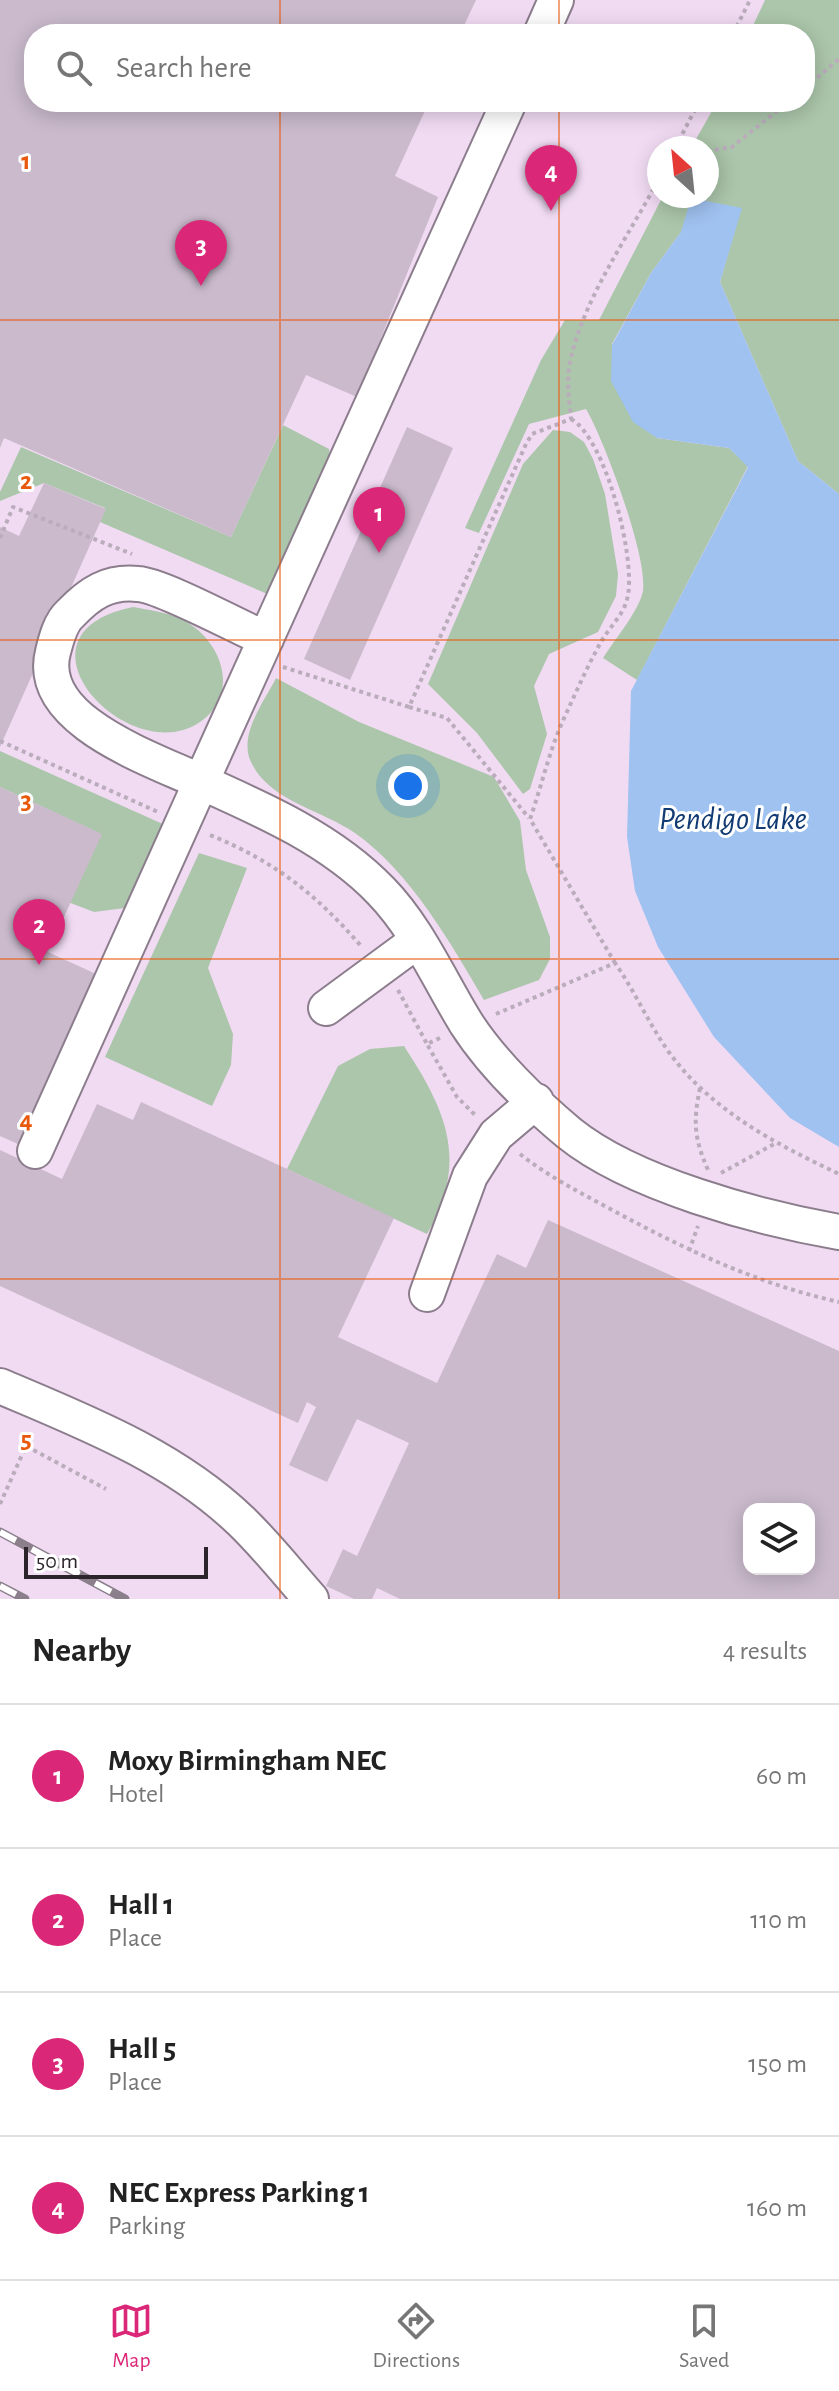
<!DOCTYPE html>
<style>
:root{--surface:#fff;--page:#f2f2f2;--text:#222;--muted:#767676;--line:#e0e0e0;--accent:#db2777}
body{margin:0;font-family:"Alegreya Sans",sans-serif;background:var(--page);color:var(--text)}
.controls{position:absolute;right:24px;bottom:24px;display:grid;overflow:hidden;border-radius:16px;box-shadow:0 4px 20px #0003}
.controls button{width:72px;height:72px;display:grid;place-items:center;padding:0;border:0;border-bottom:2px solid var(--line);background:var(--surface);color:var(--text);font:40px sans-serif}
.compass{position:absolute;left:647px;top:136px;width:72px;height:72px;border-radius:50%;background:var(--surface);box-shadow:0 4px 20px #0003;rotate:333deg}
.scale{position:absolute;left:24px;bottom:20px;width:184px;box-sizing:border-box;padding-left:8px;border:4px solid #2b242b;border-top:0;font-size:22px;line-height:28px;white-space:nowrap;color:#2b242b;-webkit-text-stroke:6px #fff;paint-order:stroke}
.you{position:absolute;left:408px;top:786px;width:28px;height:28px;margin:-20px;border:6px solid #fff;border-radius:50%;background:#1a73e8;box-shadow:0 0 0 12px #1a73e833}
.badge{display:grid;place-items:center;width:52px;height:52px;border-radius:50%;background:var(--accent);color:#fff;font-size:26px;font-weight:700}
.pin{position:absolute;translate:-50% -66px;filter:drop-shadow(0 2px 4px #0008)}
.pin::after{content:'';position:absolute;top:42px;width:28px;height:24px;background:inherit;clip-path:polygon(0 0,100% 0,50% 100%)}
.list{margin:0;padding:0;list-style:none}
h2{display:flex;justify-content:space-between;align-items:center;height:104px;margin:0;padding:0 32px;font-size:34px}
h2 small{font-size:26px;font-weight:400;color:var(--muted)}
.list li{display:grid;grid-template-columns:52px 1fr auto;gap:24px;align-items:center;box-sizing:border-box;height:144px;padding:0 32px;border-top:2px solid var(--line)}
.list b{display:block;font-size:30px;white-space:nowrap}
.list p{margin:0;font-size:26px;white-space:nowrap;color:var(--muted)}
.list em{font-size:26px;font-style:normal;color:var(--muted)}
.icon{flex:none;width:44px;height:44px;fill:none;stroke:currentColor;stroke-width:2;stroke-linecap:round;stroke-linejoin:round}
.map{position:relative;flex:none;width:839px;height:1599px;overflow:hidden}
.search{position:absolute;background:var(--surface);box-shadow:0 4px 20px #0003;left:24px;right:24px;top:24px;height:88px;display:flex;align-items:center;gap:20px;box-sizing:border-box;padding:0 28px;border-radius:32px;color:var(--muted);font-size:30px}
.sheet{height:680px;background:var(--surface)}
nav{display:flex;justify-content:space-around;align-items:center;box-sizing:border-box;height:112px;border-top:2px solid var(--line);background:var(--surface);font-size:22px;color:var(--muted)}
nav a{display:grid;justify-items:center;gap:4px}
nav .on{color:var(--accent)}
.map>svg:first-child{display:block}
</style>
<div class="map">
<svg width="839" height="1599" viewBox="0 0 839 1599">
<rect width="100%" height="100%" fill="#fae9fc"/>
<!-- built -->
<path fill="#f1dbf3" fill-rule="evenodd" d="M 0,0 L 839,0 L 839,1599 L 0,1599 ZM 34,34 L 805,34 L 805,102 L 34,102 ZM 659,148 L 707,148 L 707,196 L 659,196 ZM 749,1509 L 809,1509 L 809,1569 L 749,1569 Z"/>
<!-- green -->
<path fill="#abc6aa" d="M 765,0 L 839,0 L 839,494 L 798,461 L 720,282 L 741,208 L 681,232 L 651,273 L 612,344 L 657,438 L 729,448 L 748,466 L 637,680 L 603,658 C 615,639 635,616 642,595 C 652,566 603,437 586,409 L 529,424 L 479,533 L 465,528 L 541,360 L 565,320 L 599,320 L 663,196 L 707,196 L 707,148 L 691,148 L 717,102 L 805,102 L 805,34 L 749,34 Z
M 283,425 L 329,449 L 332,469 L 272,596 L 100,522 L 105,508 L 44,483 L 0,501 L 0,492 L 21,447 L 231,537 Z
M 553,430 L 570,432 L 584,442 L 593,459 L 605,494 L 618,574 L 616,596 L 598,632 L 549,654 L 534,686 L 547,734 L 530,789 L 523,794 L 477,733 L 428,684 L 523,464 Z
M 133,607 C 149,610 166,612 181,619 C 221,638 242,693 200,722 C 129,771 0,634 133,607 Z
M 276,678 L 359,722 L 494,777 L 520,821 L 526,870 L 550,937 L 550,959 L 539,980 L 484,1000 C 450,942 411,873 355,833 C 322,810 269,801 251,762 C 238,735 264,702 276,678 Z
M 0,751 L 165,825 L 125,908 L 94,912 L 68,902 L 101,834 L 0,787 Z
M 199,853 L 247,868 L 208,968 L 233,1034 L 231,1065 L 212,1106 L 105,1057 Z
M 404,1046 C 447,1112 469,1161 427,1234 L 287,1169 L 338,1066 L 370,1049 Z"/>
<!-- water -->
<path fill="#a0c2f0" d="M 691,198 L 742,208 L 720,282 L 798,461 L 839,494 L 839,1147 L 790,1118 L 714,1037 L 658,947 L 635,891 L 627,837 L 631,691 L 748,467 L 729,448 L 657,438 L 633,422 L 611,381 L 612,345 L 651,273 L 681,232 Z"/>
<!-- building -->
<path fill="#cabacc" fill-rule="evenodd" d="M 0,0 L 476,0 L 460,34 L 34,34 L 34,102 L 429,102 L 395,176 L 438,197 L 357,397 L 306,375 L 231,537 L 4,438 L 0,448 Z
M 407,427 L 453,448 L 350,680 L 304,659 Z
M 44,483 L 106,509 L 0,747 L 0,527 L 19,536 Z
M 0,787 L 102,834 L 48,952 L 107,979 L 29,1149 L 0,1136 Z
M 141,1102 L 394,1218 L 338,1337 L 437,1383 L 497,1254 L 526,1268 L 548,1220 L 839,1351 L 839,1599 L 400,1599 L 377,1588 L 372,1599 L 354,1599 L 326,1586 L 343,1549 L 357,1556 L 409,1443 L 357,1419 L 327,1482 L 289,1465 L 316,1407 L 307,1402 L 298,1423 L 0,1286 L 0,1150 L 62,1179 L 97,1104 L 133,1120 ZM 749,1509 L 809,1509 L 809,1569 L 749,1569 Z"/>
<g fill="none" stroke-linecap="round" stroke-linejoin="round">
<!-- minor casing -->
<g stroke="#8c7d8d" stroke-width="38">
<path id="minor" d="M 541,34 L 556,0
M 509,102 L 201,782 C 264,810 332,840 381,891 C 417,928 439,979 466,1023 C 491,1062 533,1103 569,1133 C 632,1184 759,1218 839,1232
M 326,1008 L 417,941
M 35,1151 L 201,782 C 153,759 35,721 53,652 C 56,640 60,623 70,614 C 90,593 108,581 138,584 C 161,585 240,628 266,639
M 427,1294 L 470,1176 L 496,1135 L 536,1101
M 0,1386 C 85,1422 173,1456 241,1521 C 266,1545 288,1573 311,1599"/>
</g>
<!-- path -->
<path stroke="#baacbb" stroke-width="4" stroke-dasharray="4 4" stroke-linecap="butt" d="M 733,34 L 750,0
M 805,88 L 839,59
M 675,148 L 699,102
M 707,151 L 732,147 L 788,102
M 571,419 C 606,439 635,556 628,595 C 625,614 610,626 601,642 C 588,665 577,690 566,714 C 550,747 542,785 530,819 L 615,963
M 0,538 L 13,507 L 132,554
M 283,667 L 409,707 L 526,444 L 532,434 L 571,419 C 569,398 566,378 571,357 C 586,295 629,235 659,179
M 409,707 L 447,718 L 529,818
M 0,741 L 158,812
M 210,835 C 274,861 316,894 361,946
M 398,990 L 427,1044
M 496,1014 L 615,963 C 634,990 647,1020 666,1048 C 708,1109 774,1143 839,1174
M 440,1038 L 427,1044 L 457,1097 L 477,1117
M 700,1088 C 693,1122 694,1138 708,1170
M 520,1154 C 549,1177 581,1193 614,1211 C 686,1250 758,1284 839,1302
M 721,1173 L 776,1143
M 689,1251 L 698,1226
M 0,1504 L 26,1446 L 106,1489"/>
<!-- minor -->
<use href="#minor" stroke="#fff" stroke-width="34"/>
<!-- rail casing -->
<g stroke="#8b7f8c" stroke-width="9">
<path id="rail" d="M 0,1532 L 125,1599
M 0,1586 L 25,1599"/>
</g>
<!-- rail -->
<use href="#rail" stroke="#fff" stroke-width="6" stroke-dasharray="18" stroke-linecap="butt"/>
</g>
<!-- grid -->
<path fill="none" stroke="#e8590c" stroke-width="2" stroke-opacity="0.55" d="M 280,0 L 280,34M 559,0 L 559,34M 280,102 L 280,1599M 559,102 L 559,1599M 0,320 L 839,320M 0,640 L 839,640M 0,959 L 839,959M 0,1279 L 839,1279"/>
<g text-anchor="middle" stroke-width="6" stroke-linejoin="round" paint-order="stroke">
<!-- water labels -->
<g font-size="32" font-style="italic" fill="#113b72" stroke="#fff">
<text x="733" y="829">Pendigo Lake</text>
</g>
</g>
<g font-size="26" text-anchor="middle" font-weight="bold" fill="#e8590c" stroke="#fff" stroke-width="6" stroke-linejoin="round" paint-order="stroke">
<text x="26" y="169">1</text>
<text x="26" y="489">2</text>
<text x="26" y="809">3</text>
<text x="26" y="1128">4</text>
<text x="26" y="1448">5</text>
</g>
</svg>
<div class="controls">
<button><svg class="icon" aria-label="layers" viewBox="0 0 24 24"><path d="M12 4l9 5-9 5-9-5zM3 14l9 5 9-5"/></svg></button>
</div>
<svg class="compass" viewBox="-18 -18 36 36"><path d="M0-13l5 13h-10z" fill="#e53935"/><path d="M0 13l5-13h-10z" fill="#767676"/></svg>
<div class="scale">50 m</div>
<div class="you"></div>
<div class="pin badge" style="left:379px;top:553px">1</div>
<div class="pin badge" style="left:39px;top:965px">2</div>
<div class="pin badge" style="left:201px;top:286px">3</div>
<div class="pin badge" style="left:551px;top:211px">4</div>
<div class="search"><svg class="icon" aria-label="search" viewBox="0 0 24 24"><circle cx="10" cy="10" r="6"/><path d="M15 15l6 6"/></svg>Search here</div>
</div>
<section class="sheet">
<h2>Nearby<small>4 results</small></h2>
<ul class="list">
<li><span class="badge">1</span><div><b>Moxy Birmingham NEC</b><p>Hotel</p></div><em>60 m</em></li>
<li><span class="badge">2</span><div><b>Hall 1</b><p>Place</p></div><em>110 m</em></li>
<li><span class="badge">3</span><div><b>Hall 5</b><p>Place</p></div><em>150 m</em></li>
<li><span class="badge">4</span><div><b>NEC Express Parking 1</b><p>Parking</p></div><em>160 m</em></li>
</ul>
</section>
<nav>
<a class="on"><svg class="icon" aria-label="map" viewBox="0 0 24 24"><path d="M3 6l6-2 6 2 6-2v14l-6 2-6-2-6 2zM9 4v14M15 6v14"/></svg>Map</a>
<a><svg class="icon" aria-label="directions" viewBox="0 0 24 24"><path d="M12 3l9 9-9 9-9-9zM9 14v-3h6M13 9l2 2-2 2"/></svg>Directions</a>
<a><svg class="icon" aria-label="saved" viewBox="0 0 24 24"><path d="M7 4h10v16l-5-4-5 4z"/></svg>Saved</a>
</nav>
